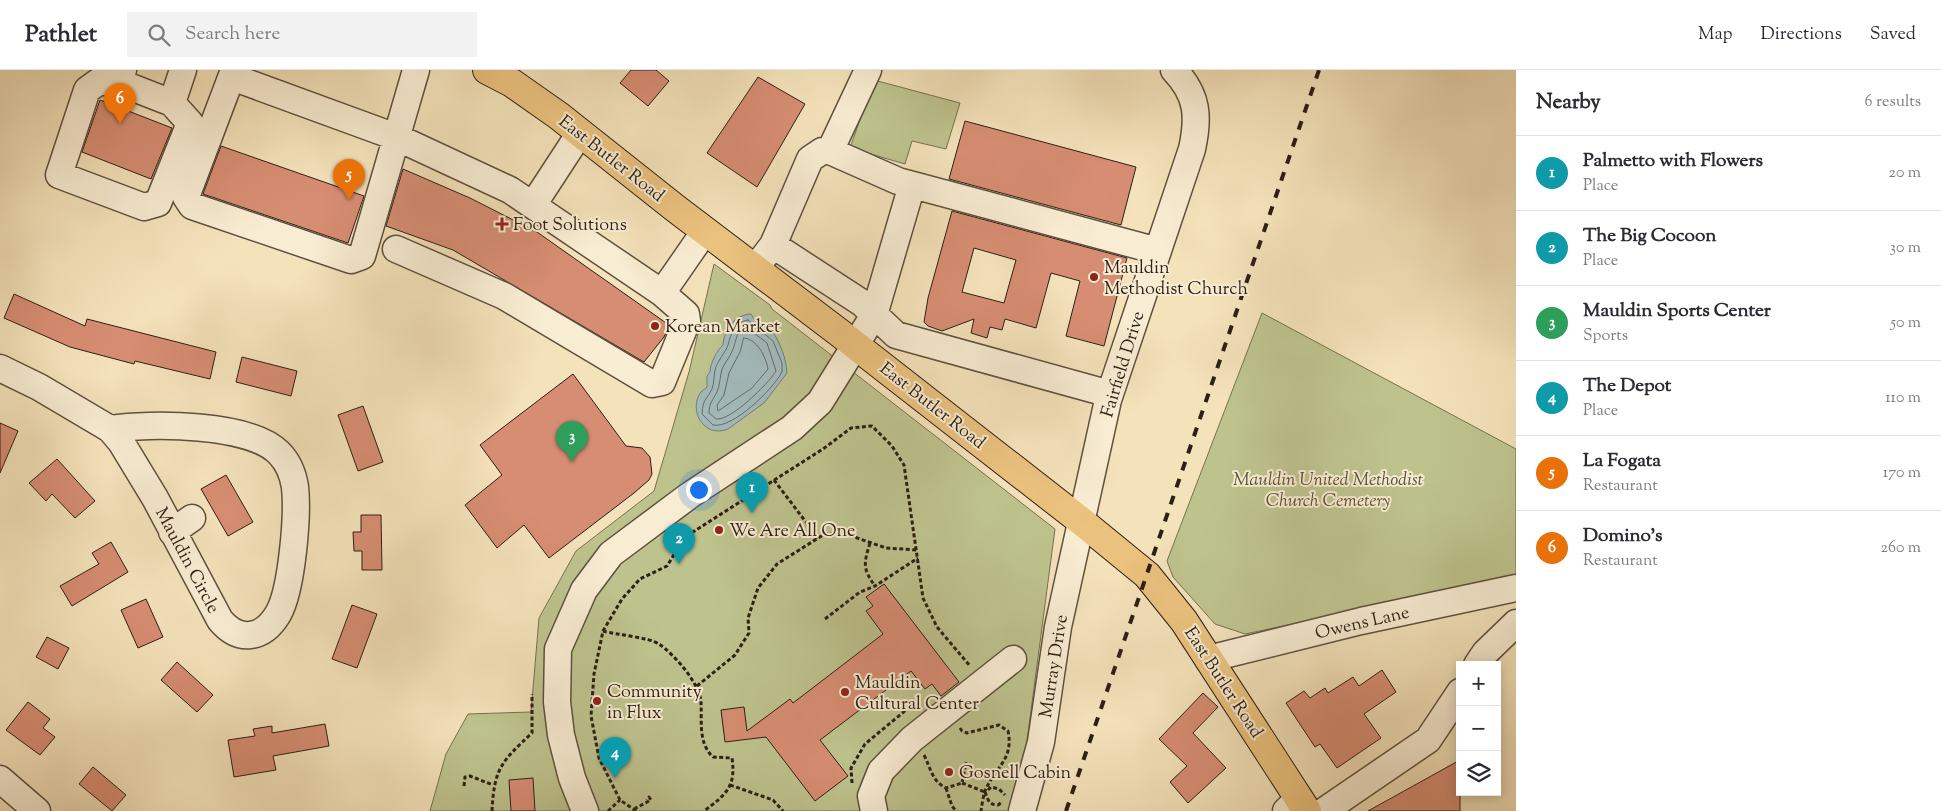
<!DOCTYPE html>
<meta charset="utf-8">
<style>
:root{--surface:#fff;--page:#f2f2f3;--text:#2b2b33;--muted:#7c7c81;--line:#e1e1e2;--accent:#db2777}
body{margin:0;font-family:"Sorts Mill Goudy",serif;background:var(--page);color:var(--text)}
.controls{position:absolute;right:15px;bottom:15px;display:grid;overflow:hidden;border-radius:0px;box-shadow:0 2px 12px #0003}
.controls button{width:45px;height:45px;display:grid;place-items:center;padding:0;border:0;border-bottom:1px solid var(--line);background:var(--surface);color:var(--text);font:25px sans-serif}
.you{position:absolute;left:698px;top:419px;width:18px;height:18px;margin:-12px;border:4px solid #fff;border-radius:50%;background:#1a73e8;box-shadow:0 0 0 8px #1a73e833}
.badge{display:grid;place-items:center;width:32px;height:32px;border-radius:50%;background:var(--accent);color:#fff;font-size:16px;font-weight:700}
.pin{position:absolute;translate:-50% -41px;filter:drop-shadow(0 1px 2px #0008)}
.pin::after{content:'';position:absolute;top:26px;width:18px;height:15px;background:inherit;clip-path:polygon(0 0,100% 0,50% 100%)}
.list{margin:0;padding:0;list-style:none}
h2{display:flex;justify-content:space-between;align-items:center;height:65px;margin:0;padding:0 20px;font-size:21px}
h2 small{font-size:16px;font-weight:400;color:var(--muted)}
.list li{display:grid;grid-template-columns:32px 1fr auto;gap:15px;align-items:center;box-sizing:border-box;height:75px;padding:0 20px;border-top:1px solid var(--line)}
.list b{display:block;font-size:19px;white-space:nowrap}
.list p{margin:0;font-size:16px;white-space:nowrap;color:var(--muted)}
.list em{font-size:16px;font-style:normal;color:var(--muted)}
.icon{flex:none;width:28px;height:28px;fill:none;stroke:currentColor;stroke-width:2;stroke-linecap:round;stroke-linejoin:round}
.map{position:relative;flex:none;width:1516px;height:741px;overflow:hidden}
header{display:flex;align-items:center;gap:30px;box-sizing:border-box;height:70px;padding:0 25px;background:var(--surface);border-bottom:1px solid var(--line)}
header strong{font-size:24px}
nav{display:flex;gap:28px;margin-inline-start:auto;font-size:18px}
.search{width:350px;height:45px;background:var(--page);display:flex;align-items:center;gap:12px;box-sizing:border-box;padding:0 18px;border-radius:0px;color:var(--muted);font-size:19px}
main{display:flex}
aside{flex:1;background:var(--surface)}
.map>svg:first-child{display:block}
</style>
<header>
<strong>Pathlet</strong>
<div class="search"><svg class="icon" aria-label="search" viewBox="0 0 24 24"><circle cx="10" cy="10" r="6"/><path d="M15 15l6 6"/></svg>Search here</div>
<nav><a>Map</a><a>Directions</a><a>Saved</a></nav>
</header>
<main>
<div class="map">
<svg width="1516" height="741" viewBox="0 0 1516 741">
<rect width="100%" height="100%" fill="#f4e2ba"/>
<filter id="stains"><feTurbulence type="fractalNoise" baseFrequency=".004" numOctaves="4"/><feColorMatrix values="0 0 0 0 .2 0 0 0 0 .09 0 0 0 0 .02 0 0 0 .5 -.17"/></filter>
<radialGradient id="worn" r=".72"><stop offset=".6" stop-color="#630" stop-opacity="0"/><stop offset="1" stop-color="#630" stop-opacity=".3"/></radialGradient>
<!-- green -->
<path fill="#bec38e" stroke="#757152" d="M 874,10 L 960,33 L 946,79 L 912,71 L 905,94 L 850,78 Z
M 714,194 L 770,235 L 772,239 L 1055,459 L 1023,701 L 1009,741 L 430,741 L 446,684 L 468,644 L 531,642 L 539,548 L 576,481 L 654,421 L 689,302 Z
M 1262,243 L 1516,379 L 1516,507 L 1245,564 L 1215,554 L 1173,507 L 1167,491 Z"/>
<!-- water -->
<path fill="#a2babc" stroke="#737c79" d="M 751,244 L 756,252 L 765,253 L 767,261 L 773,262 C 781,275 786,288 787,303 L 764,333 L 728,359 C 703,369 688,339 701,322 C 703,320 705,319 707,317 L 707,306 L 710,302 C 710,294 717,280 723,275 C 724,260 734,245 751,244 Z"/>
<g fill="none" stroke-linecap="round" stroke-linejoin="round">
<!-- shore -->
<path stroke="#676c68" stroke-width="1" d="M 748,250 L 773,271 L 782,293 L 782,302 C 773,319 733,359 713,355 L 702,344 C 703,328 706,331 712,319 C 714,313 714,306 715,300 C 717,291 726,282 728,275 C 731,264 734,252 748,250 Z
M 746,257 L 767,273 L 776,301 C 768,314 731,351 716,349 L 709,343 C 709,333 713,330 717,322 C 720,315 720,306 722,299 C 725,292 731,286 733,279 C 737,270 735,261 746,257 Z
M 744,268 C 757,269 766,287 768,299 L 752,318 L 718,341 L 717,335 L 724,325 L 729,303 L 740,282 Z"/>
</g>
<!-- building -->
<path fill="#d78d73" stroke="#2c1f15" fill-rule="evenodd" d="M 631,0 L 656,0 L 669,11 L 648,36 L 620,13 Z
M 758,7 L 805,34 L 757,117 L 707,83 Z
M 100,30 L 172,58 L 151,109 L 82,82 Z
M 965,51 L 1136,97 L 1121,155 L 949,109 Z
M 221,76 L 364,126 L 348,173 L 203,124 Z
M 403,99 L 470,128 L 537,162 L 669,255 L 664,267 L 644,292 L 453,180 L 386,156 Z
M 952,141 L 1127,188 L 1104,276 L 1066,266 L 1080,211 L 1051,203 L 1036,258 L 1005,249 L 1002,260 L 990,257 L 987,268 L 971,263 L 974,249 L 942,261 L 928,256 L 924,252 L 928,228 ZM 974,178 L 1016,190 L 1004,233 L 962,222 Z
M 14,224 L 85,256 L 87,249 L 216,282 L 210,309 L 135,291 L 134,294 L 70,277 L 4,248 Z
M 242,287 L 297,301 L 291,326 L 236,312 Z
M 573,304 L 626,376 L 642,378 L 650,387 L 652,404 L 649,410 L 634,423 L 549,488 L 524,455 L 497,478 L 465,435 L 502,405 L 480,375 Z
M 363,336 L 383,392 L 358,401 L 338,345 Z
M 0,353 L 18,361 L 0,403 Z
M 57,389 L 95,431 L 75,448 L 52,424 L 46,431 L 29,413 Z
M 226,405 L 253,452 L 228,466 L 201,419 Z
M 361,445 L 381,445 L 382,500 L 362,500 L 362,481 L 354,481 L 353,462 L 361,462 Z
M 111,472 L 128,502 L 72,536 L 60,516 L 99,494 L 92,483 Z
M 884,514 L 959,612 L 941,626 L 932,614 L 925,619 L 911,601 L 820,670 L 848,706 L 815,731 L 766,667 L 725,672 L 721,640 L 744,637 L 747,661 L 790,629 L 793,633 L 883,564 L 866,541 L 873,536 L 866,527 Z
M 146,529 L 163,567 L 138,578 L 121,540 Z
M 352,535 L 377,544 L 357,598 L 332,589 Z
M 47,567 L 69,578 L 58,599 L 36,587 Z
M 177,592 L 213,625 L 197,642 L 161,610 Z
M 1382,600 L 1396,622 L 1364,644 L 1381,668 L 1337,698 L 1320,674 L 1315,677 L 1286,633 L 1304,621 L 1310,628 L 1325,618 L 1328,623 L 1353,607 L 1359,616 Z
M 1203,623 L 1218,637 L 1193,663 L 1226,698 L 1188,733 L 1170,712 L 1187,696 L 1159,669 Z
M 28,632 L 50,649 L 43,658 L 55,667 L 40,685 L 6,660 Z
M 325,654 L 329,676 L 273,686 L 276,700 L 234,707 L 228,670 L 255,666 L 253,659 L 272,656 L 272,663 Z
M 1460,690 L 1460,741 L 1368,741 Z
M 93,697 L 126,725 L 112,741 L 79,714 Z
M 533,708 L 535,741 L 511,741 L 509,710 Z"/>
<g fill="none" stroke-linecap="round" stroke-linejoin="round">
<!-- minor casing -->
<g stroke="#5e503e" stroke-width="29">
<path id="minor" d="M 123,0 L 118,12 L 172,33 L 183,0
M 234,0 L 186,127 L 192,136 L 351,190 L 362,186 L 416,0
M 232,7 L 396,67 L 510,120 L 662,223 L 686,244 L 687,251 L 662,312 L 652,314 L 504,226 L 396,179
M 118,12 L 98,12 L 87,20 L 59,105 L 144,137 L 158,133 L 190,53 L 172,33
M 830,81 L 868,0
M 533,135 L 580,63
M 773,175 L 810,89 L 822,81 L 830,81 L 898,111 L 1158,181
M 763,188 L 773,175 L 862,233 L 896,265 L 1110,324
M 662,223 L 705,161
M 0,298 L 39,317 L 110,359 L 121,372 L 155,428 L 220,550 C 239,573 263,569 278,544 C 292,520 298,445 295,417 C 293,404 288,392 279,383 C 250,353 150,353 110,359
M 172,462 L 192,448
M 1208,589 L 1361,551 L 1516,518
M 1477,595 L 1485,583 L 1516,553
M 0,709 L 37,741
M 585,741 L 572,708 L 561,665 L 557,632 L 558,579 L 584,520 L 611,484 L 690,425 L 792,358 L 820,332 L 874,245 L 912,115
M 874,741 L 871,726 L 881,701 L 912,669 L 1013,589
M 1022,741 L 1041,672 L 1058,557 L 1108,330 L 1192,79 C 1199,47 1198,25 1174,0
M 1286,741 L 1299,728
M 1324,741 L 1428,670 L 1460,622"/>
</g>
<!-- major casing -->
<g stroke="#2c1f15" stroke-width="30">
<path id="major" d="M 487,0 L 512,13 L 559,46 L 675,138 L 841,264 L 1081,451 L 1147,505 L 1184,551 L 1307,741"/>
</g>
<!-- path -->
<path stroke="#2c1f15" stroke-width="3" stroke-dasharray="4 2.5" stroke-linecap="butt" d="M 774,410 L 818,468
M 870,473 C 864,493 862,498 875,516
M 825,549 L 860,522 L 875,516 L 918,488
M 603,561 C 617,565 648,567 659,574 C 674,584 701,615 701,633 C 702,651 698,673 713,687 L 732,688 C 736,716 727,724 704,741
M 697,616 L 735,585 L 749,563 L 748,548 L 758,518 L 777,494 L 823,465 L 840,462 L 886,478 L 917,480
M 960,658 L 962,661 L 967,663 L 999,655 L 1008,661 C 1014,690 995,697 985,721 C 983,727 982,735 981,741
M 924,685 C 931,699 932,711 946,718 L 962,713 L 966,692
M 852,713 L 851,698 L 865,674 L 912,635 L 918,636
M 962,713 L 985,722
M 730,715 L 773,730 L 783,741
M 464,716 L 465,707 L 470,706 L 493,715
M 946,718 L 952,736 L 956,741
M 988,720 L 991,717 L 999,719 L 1005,725
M 985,722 C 988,730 989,735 998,735 L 1002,732
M 634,739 L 651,730 L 649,727 L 647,730
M 492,741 C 494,698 502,691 532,663 L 532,624
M 608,741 L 620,730
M 636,741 L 620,730 L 599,688 L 591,646 L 594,604 L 603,561 L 622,529 L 640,509 L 667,496 L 685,467 L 823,379 L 851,358 L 872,356 L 892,376 L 904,395 L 923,528 L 937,557 L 970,596"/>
<!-- minor -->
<use href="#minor" stroke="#f8ecd2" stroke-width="26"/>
<!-- major -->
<use href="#major" stroke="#eac17d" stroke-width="28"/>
<!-- rail -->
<path stroke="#2c1f15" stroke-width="4" stroke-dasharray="9 9" stroke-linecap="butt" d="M 1066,741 L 1319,0"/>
</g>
<!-- markers -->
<g fill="#8f2418" stroke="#f8ecd2" stroke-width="2">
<path d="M499.5 146.5h5v5h5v5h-5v5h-5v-5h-5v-5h5z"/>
<circle cx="1094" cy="207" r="5"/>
<circle cx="655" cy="256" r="5"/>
<circle cx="719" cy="460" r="5"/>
<circle cx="845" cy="622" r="5"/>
<circle cx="597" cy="631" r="5"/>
<circle cx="949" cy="702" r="5"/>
</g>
<g text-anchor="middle" stroke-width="4" stroke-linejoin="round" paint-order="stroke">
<!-- street labels -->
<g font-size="18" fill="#2c1f15" stroke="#f8ecd2">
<text transform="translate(612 88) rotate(38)" y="6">East Butler Road</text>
<text transform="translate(1122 294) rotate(-73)" y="6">Fairfield Drive</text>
<text transform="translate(933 335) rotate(38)" y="6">East Butler Road</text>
<text transform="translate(188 490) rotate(62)" y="6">Mauldin Circle</text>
<text transform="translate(1362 552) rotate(-13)" y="6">Owens Lane</text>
<text transform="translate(1053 596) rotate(-81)" y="6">Murray Drive</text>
<text transform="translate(1224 612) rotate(57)" y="6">East Butler Road</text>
</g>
<!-- poi labels -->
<g font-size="18" fill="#2c1f15" stroke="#f8ecd2" text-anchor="start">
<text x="513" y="160">Foot Solutions</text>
<text x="1104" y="203">Mauldin<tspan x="1104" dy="21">Methodist Church</tspan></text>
<text x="665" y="262">Korean Market</text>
<text x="729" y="466">We Are All One</text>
<text x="855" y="618">Mauldin<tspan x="855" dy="21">Cultural Center</tspan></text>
<text x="607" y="627">Community<tspan x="607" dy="21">in Flux</tspan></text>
<text x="959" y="708">Gosnell Cabin</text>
</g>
<!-- park labels -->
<g font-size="18" font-style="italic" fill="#585039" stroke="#f8ecd2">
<text x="1328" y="415">Mauldin United Methodist<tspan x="1328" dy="21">Church Cemetery</tspan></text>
</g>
</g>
<rect width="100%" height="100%" filter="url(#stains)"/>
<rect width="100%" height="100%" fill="url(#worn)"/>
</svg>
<div class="controls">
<button>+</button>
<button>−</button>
<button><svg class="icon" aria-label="layers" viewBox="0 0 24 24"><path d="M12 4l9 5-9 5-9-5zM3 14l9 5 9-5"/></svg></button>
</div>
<div class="you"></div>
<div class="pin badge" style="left:752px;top:443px;background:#0f9aa8">1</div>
<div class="pin badge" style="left:679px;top:494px;background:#0f9aa8">2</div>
<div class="pin badge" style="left:572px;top:392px;background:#2e9e5b">3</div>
<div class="pin badge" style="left:615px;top:708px;background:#0f9aa8">4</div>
<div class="pin badge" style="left:349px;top:130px;background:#e8710a">5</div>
<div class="pin badge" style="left:120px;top:54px;background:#e8710a">6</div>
</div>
<aside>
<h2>Nearby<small>6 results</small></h2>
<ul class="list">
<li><span class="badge" style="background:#0f9aa8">1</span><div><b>Palmetto with Flowers</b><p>Place</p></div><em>20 m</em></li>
<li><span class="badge" style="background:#0f9aa8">2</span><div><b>The Big Cocoon</b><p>Place</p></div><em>30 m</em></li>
<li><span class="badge" style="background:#2e9e5b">3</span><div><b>Mauldin Sports Center</b><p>Sports</p></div><em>50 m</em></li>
<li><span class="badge" style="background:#0f9aa8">4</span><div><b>The Depot</b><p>Place</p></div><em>110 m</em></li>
<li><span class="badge" style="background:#e8710a">5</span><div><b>La Fogata</b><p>Restaurant</p></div><em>170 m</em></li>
<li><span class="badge" style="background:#e8710a">6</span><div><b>Domino's</b><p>Restaurant</p></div><em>260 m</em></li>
</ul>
</aside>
</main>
